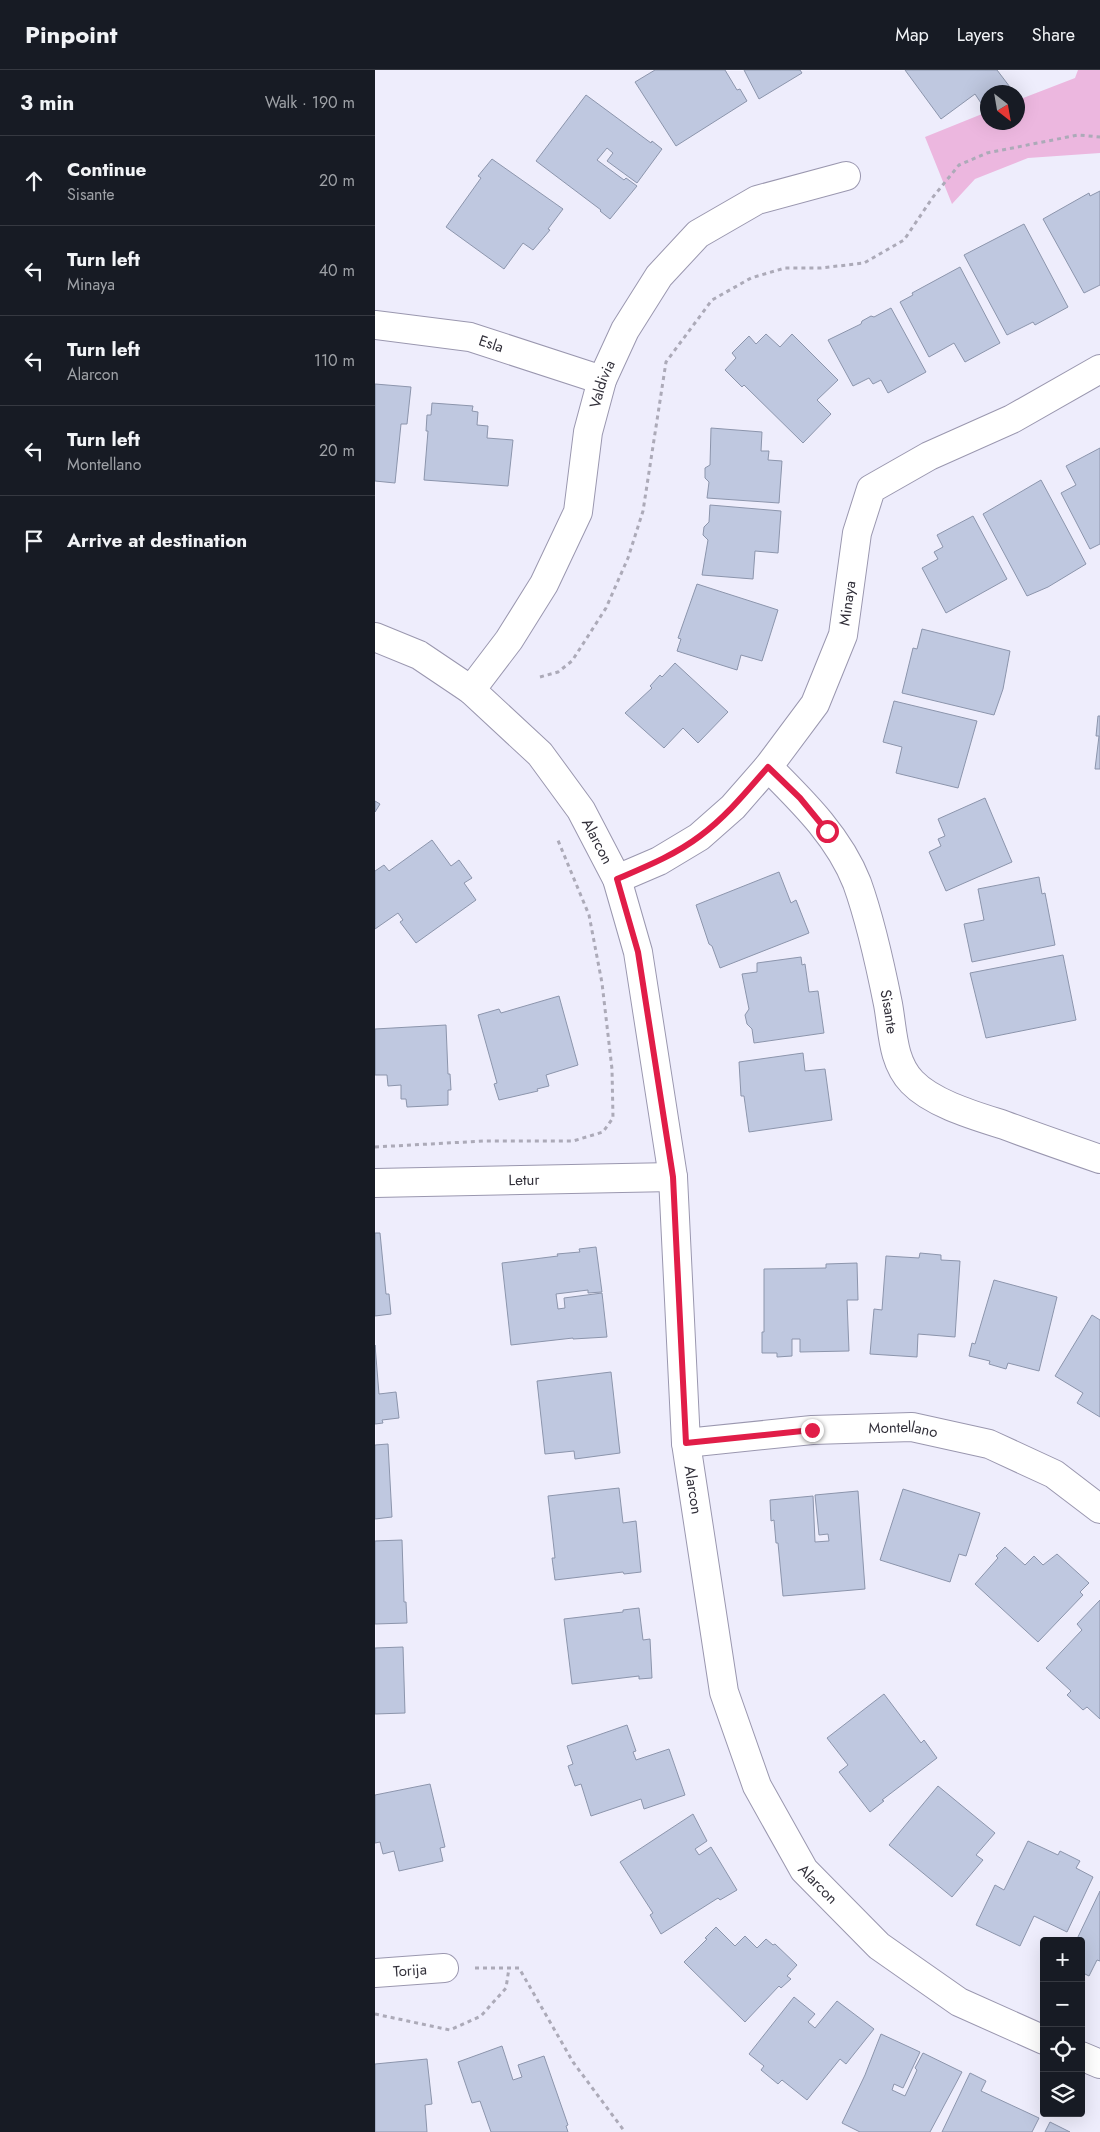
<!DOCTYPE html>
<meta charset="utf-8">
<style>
:root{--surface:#171b24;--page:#20242c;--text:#f1f3f6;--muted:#9ea1a6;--line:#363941}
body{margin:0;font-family:Jost,sans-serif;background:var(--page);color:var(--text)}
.controls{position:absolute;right:15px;bottom:15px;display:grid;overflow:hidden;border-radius:5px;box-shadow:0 5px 20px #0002}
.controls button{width:45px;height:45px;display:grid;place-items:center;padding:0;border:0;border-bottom:1px solid var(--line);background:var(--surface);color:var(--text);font:25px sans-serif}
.compass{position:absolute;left:605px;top:15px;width:45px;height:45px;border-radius:50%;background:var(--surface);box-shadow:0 5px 20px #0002;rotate:149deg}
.stop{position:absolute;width:15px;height:15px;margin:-11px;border:4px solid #e11d48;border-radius:50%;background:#fff}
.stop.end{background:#e11d48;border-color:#fff;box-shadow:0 1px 5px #0008}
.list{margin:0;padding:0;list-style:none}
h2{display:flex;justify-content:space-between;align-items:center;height:65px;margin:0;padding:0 20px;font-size:21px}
h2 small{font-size:16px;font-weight:400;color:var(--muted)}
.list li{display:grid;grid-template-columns:32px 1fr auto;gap:15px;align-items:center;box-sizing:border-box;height:90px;padding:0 20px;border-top:1px solid var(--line)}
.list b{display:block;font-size:19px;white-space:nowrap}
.list p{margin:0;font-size:16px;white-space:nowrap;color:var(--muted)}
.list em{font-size:16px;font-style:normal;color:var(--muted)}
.icon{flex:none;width:28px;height:28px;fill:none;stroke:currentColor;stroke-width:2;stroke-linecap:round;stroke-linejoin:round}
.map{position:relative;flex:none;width:725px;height:2062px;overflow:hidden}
header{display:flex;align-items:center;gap:30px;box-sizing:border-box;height:70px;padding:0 25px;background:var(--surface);border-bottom:1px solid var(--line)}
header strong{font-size:24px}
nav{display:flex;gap:28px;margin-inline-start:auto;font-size:18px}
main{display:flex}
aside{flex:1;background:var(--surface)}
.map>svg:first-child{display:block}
</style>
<header>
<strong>Pinpoint</strong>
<nav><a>Map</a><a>Layers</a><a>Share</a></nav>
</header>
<main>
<aside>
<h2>3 min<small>Walk · 190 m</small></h2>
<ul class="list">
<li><svg class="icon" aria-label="ahead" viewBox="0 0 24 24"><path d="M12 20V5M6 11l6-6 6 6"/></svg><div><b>Continue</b><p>Sisante</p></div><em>20 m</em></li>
<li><svg class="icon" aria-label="left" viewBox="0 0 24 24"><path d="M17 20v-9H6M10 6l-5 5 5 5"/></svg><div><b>Turn left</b><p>Minaya</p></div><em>40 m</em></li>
<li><svg class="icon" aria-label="left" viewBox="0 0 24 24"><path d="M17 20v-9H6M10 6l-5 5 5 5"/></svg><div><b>Turn left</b><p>Alarcon</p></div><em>110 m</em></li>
<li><svg class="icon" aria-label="left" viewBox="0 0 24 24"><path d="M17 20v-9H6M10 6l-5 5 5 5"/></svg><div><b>Turn left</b><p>Montellano</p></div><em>20 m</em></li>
<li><svg class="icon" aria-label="arrive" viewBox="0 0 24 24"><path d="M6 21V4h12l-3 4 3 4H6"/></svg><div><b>Arrive at destination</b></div></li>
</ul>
</aside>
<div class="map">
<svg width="725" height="2062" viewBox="0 0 725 2062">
<rect width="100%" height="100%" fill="#eeedfc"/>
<!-- park -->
<path fill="#ecb7df" d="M 703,0 L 725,0 L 725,83 L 653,88 L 600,109 L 577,134 L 550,67 L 612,42 L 612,52 L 642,52 L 643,30 L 700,8 Z"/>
<!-- building -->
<path fill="#bfc8e0" stroke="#8c95ac" d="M 280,0 L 350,0 L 362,20 L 365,19 L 372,31 L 301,76 L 260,12 Z
M 369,0 L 425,0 L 427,3 L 384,29 Z
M 530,0 L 622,0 L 638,21 L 612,22 L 612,33 L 608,36 L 600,24 L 566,49 Z
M 211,25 L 276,73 L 277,71 L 287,79 L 262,113 L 232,91 L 238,83 L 232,78 L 222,90 L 249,110 L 251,108 L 262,116 L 235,149 L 225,141 L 226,140 L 161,91 Z
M 117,89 L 188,139 L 173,159 L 175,160 L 158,180 L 148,173 L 129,199 L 71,157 L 106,108 L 103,106 Z
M 725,121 L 725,215 L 709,223 L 668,149 L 714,123 L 715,126 Z
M 649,154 L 693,237 L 660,255 L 658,252 L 632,265 L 589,185 Z
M 585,197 L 625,273 L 590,292 L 579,273 L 554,287 L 525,232 L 538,225 L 537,223 Z
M 516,238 L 551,302 L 513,323 L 506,310 L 498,314 L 494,308 L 478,316 L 453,270 L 486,254 L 487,251 L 496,246 L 499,247 Z
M 391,264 L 405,277 L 417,264 L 463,310 L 442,330 L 456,344 L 428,373 L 369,315 L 367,317 L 350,300 L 361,288 L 357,283 L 374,266 L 381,274 Z
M 0,314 L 36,317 L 32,354 L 26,354 L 20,413 L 0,411 Z
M 57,333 L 98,336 L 97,341 L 103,342 L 102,355 L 113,356 L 112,368 L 138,370 L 133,416 L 49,410 L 53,361 L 51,361 L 52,345 L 56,345 Z
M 336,358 L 387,362 L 386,381 L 394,381 L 393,390 L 407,391 L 404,433 L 332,428 L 334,412 L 330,408 L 330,398 L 335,395 Z
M 725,378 L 725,474 L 715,479 L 686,423 L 701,415 L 691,396 Z
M 666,410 L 711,494 L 673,517 L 652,526 L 608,444 Z
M 335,435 L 406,441 L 403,483 L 380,481 L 378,509 L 327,505 L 333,470 L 328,465 L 329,457 L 334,452 Z
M 598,446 L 632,509 L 571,543 L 547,498 L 563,489 L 559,482 L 568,477 L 562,465 Z
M 322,514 L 403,540 L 387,591 L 366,585 L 362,600 L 302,581 L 306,569 L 303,568 Z
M 547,559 L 635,581 L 628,619 L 619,645 L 527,623 L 538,578 L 542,579 Z
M 300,593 L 353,642 L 323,673 L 308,658 L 289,678 L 250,643 L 277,618 L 275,616 L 285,605 L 287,607 Z
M 519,631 L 602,651 L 583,718 L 521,703 L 527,677 L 508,672 Z
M 723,646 L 725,646 L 725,699 L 720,699 L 724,666 L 721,666 Z
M 610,728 L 637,792 L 571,821 L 554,782 L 566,776 L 563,769 L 570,766 L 563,749 Z
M 0,731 L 5,734 L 0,742 Z
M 57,770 L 76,796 L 84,790 L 97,808 L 89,813 L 101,830 L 41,873 L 25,852 L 28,850 L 23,843 L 0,859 L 0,801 L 9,795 L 14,801 Z
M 404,802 L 416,833 L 421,830 L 434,863 L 345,898 L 337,876 L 334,874 L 321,835 Z
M 664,807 L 667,824 L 670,823 L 680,875 L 597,892 L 589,854 L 609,850 L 603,819 Z
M 688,885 L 701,950 L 611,968 L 595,903 Z
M 426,887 L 427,895 L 430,894 L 434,922 L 443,921 L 449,963 L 379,973 L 377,959 L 372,954 L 370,945 L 374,939 L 367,904 L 382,902 L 382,893 Z
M 184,926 L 203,995 L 171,1005 L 174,1016 L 162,1019 L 163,1021 L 124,1030 L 119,1014 L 122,1013 L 103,945 L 124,939 L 126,943 Z
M 71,955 L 73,1004 L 75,1004 L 76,1020 L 73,1020 L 73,1035 L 32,1037 L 31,1029 L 26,1029 L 26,1015 L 13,1016 L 12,1005 L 0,1005 L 0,959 Z
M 428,983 L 430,1001 L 450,999 L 457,1050 L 374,1062 L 369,1026 L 366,1026 L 364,992 Z
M 0,1163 L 5,1163 L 11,1224 L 14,1224 L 16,1244 L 0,1246 Z
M 221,1177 L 227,1222 L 213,1223 L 213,1220 L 181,1224 L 183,1239 L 190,1238 L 189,1228 L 227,1223 L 232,1267 L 198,1269 L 198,1268 L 136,1275 L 127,1193 L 183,1186 L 182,1184 L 205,1182 L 204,1179 Z
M 545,1183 L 566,1185 L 566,1190 L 585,1191 L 580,1267 L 543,1264 L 542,1287 L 495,1284 L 499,1239 L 507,1240 L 511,1186 L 544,1188 Z
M 482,1193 L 483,1230 L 472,1230 L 474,1281 L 425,1282 L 425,1269 L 417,1269 L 417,1286 L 402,1287 L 402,1283 L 387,1283 L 387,1262 L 389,1262 L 389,1199 L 451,1198 L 451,1194 Z
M 619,1210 L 682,1227 L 664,1301 L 633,1293 L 631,1299 L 614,1294 L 615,1291 L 594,1286 L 597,1273 L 600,1274 Z
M 717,1245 L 725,1250 L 725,1347 L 702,1333 L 708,1323 L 680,1306 Z
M 0,1275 L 4,1324 L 21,1322 L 24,1348 L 7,1350 L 8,1353 L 0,1354 Z
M 236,1302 L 245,1383 L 200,1389 L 199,1381 L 170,1384 L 162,1311 Z
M 13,1374 L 17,1447 L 0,1449 L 0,1375 Z
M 244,1418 L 248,1453 L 261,1451 L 266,1502 L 249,1504 L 248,1502 L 180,1510 L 177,1488 L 180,1488 L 173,1426 Z
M 528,1419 L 605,1443 L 591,1486 L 584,1484 L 575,1512 L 505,1490 Z
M 483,1421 L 490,1519 L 408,1526 L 403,1473 L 401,1473 L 399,1450 L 396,1451 L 395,1430 L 438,1426 L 440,1472 L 454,1471 L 453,1464 L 444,1465 L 440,1425 Z
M 27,1470 L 29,1532 L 31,1532 L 32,1553 L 0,1554 L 0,1471 Z
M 630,1477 L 650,1495 L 659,1486 L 668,1495 L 682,1484 L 714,1513 L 705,1522 L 708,1525 L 663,1572 L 600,1514 L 623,1488 L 621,1486 Z
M 725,1530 L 725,1649 L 712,1637 L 708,1640 L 692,1625 L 696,1621 L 671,1598 L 707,1560 L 702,1554 Z
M 264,1538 L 268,1570 L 275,1569 L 277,1608 L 264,1609 L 264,1606 L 197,1614 L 189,1549 L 248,1542 L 248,1540 Z
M 28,1577 L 30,1643 L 0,1644 L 0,1578 Z
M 509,1624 L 546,1673 L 549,1670 L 562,1688 L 507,1730 L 509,1731 L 495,1742 L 464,1702 L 473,1695 L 452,1668 Z
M 252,1655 L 261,1681 L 258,1682 L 261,1690 L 294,1679 L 310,1725 L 269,1739 L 266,1729 L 216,1746 L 206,1714 L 200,1716 L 193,1696 L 198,1694 L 192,1676 Z
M 55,1714 L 70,1777 L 65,1778 L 68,1791 L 24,1801 L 19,1781 L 8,1784 L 5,1772 L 0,1773 L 0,1725 Z
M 563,1716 L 620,1763 L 601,1785 L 608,1790 L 577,1827 L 514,1775 Z
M 318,1744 L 332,1771 L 320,1779 L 324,1785 L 336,1777 L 362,1820 L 345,1830 L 343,1828 L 286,1864 L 275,1845 L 278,1843 L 245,1792 Z
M 653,1771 L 683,1785 L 685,1781 L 705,1791 L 701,1798 L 718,1807 L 692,1862 L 659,1846 L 645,1876 L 601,1855 L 620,1815 L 629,1820 Z
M 725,1821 L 725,1891 L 722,1890 L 714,1906 L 706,1902 L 706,1871 L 701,1871 Z
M 341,1857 L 360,1876 L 370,1866 L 382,1878 L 391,1869 L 398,1875 L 400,1874 L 422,1895 L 412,1906 L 416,1909 L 406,1918 L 404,1916 L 370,1952 L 309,1892 L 332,1869 L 330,1868 Z
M 419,1927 L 440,1944 L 433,1952 L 440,1958 L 462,1931 L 499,1959 L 471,1994 L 465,1989 L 432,2030 L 407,2010 L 403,2014 L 386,2000 L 389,1996 L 374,1984 Z
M 506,1964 L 545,1982 L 528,2018 L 519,2014 L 517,2020 L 530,2026 L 542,2000 L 540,1998 L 548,1983 L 587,2002 L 555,2062 L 485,2062 L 467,2053 L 490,2005 Z
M 127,1976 L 138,2010 L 147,2007 L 143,1995 L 169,1986 L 193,2055 L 191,2056 L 193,2062 L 116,2062 L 105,2031 L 97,2033 L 83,1992 Z
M 52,1989 L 57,2034 L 50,2035 L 52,2062 L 0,2062 L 0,1994 Z
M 595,2003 L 611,2011 L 606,2021 L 664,2048 L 657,2062 L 567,2062 Z
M 675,2052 L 695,2062 L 670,2062 Z"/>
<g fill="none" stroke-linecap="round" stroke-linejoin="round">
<!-- street casing -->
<g stroke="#9a97af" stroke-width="30">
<g id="street">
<path id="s1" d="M 0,255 L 95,267 L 227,310"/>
<path id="s2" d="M 0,567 L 44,585 L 96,620 L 165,684 L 206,740 L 242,809 L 263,882 L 298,1107 L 311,1373 L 349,1622 L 382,1716 L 429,1800 L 504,1876 L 584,1932 L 669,1970"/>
<path id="s3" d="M 96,620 L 134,570 L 169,514 L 203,442 L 213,362 L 227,310 L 250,260 L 284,206 L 323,164 L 382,130 L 471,106"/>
<path id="s4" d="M 393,697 C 428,732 464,767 482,813 C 496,852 505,894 513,934 C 518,961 517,991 537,1012 C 558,1034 601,1046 629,1055 C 661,1067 693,1078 725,1089"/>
<path id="s5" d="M 242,809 L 284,791 L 324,767 L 358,737 L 393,697 L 440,634 L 468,565 L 482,463 L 496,419 L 554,386 L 637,349 L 725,299"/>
<path id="s6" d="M 0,1113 L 298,1107"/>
<path id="s7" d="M 311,1373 L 437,1360 L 537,1357 L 614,1374 L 679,1404 L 725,1439"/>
<path id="s8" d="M 0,1903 L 69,1898"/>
<path d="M 706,1986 L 725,1994"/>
</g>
</g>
<!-- path -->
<path stroke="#acaab8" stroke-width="3" stroke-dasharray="4 4" stroke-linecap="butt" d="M 165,607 L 183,602 L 197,591 L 231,538 L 253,488 L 268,441 L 291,292 L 337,230 L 376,208 L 410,198 L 446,198 L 489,193 L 529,170 L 558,127 L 584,95 L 612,83 L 703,65 L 725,67
M 0,1077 L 109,1071 L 198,1071 L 228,1062 L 238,1048 L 237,999 L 227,913 L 214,845 L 182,768
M 100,1898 L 144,1898 L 198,1992 L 250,2062
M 0,1944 L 75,1960 L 106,1946 L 131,1918 L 134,1898"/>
<!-- street -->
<use href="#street" stroke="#fff" stroke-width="28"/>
</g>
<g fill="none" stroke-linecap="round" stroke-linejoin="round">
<!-- route -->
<path stroke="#e11d48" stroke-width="6" d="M 437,1360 L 311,1373 L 298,1107 L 263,882 L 242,809 C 270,797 300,785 325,766 C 351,747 372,721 393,697 L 425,728 L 452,761"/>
</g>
<g text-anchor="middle" stroke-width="5" stroke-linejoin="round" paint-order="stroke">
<!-- street labels -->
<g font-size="15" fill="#32303a" stroke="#fff">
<text dy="5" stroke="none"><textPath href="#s1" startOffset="118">Esla</textPath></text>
<text dy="5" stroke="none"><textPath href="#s3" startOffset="339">Valdivia</textPath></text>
<text dy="5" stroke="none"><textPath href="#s5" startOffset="376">Minaya</textPath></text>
<text dy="5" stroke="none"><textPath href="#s2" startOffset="309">Alarcon</textPath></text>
<text dy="5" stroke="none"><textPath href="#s4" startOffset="280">Sisante</textPath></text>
<text dy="5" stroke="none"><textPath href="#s6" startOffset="149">Letur</textPath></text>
<text dy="5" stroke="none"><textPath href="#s7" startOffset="218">Montellano</textPath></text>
<text dy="5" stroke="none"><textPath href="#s2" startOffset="969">Alarcon</textPath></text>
<text dy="5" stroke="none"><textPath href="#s2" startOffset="1389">Alarcon</textPath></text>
<text dy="5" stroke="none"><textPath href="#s8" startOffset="35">Torija</textPath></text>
</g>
</g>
</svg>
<div class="controls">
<button>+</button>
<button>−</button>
<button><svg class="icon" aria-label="locate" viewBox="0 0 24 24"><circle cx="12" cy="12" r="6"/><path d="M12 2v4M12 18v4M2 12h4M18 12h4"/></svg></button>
<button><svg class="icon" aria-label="layers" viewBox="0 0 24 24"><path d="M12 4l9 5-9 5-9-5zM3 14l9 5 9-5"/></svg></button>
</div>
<svg class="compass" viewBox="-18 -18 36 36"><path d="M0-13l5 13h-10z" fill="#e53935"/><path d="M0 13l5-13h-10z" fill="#9ea1a6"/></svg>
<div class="stop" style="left:452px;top:761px"></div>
<div class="stop end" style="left:437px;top:1360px"></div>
</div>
</main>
